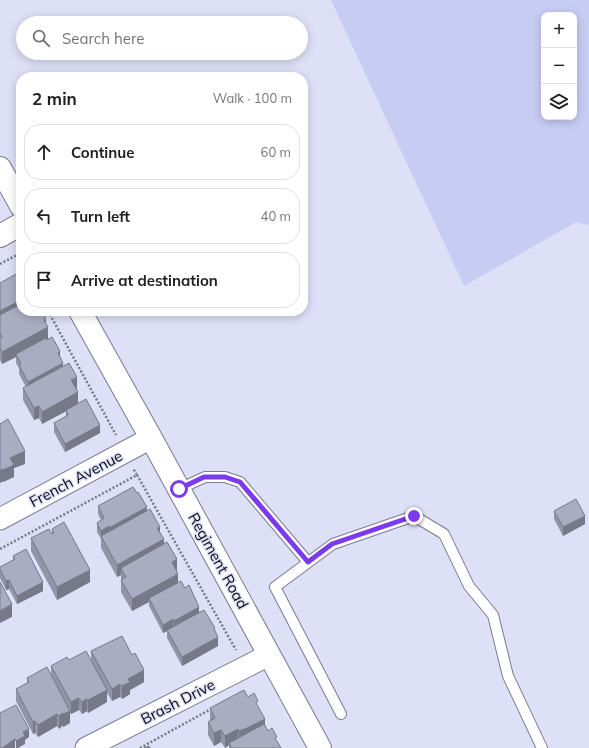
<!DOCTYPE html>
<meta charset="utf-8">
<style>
:root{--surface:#fff;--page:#f2f2f2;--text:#202124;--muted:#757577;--line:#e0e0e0}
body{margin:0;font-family:Mulish,sans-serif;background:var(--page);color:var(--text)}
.controls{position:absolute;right:12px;top:12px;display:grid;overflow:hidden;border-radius:8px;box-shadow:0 2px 10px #0003}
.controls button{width:36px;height:36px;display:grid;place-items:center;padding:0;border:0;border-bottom:1px solid var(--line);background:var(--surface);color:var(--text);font:20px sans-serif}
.stop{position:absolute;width:12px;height:12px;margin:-9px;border:3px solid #7c3aed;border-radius:50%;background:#fff}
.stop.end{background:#7c3aed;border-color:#fff;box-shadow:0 1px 4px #0008}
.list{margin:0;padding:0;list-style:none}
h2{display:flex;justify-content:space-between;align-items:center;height:52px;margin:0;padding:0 16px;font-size:17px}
h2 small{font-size:13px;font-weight:400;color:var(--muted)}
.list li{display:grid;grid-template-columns:26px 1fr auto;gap:12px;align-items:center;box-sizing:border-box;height:56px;margin:0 8px 8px;padding:0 8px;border:1px solid var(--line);border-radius:16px}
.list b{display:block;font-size:15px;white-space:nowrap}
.list em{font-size:13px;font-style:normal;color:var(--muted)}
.icon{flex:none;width:22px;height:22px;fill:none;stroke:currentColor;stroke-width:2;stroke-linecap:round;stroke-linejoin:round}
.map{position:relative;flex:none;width:589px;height:748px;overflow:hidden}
.search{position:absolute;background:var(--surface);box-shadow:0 2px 10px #0003;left:16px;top:16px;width:292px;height:44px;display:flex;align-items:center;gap:10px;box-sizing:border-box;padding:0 14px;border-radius:22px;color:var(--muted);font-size:15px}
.panel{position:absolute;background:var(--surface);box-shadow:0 2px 10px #0003;left:16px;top:72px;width:292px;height:244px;border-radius:16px}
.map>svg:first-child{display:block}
</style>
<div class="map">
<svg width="589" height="748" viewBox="0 0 589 748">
<rect width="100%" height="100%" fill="#dde0f6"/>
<!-- green -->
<path fill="#c7ccf3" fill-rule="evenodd" d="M 331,0 L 589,0 L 589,225 L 576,222 L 464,286 ZM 544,15 L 574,15 L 574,117 L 544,117 Z"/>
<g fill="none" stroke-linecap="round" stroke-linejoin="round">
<!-- service casing -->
<g stroke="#797b8f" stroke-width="12">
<path id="service" d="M 179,489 L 205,477 L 225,477 L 240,482 L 308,562
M 341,714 L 275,587 L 333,544 L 414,516 L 444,534 L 469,586 L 493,615 L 508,676 L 542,748"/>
</g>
<!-- minor casing -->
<g stroke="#797b8f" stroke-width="23">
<path id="minor" d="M 0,519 L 151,438
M 86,748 L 269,655"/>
</g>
<!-- tertiary casing -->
<g stroke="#797b8f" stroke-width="24">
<path id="tertiary" d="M 0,168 L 21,206
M 0,236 L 21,224
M 80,311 L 151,438 L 320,748"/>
</g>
<!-- path -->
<path stroke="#767887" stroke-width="2.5" stroke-dasharray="2 2" stroke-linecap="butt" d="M 0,264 L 17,255 L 21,262
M 48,311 L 116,435
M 137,475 L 236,650
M 0,549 L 137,475 L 133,468
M 140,748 L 211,709"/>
<!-- service -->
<use href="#service" stroke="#fff" stroke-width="10"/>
<!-- minor -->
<use href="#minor" stroke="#fff" stroke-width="21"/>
<!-- tertiary -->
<use href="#tertiary" stroke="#fff" stroke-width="22"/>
</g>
<!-- wall -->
<path fill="#9295a7" d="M 0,283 L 21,311 L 46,323 L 48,339 L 60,357 L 63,366 L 77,390 L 78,404 L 100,433 L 65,452 L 54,432 L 54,423 L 66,417 L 66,411 L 42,424 L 39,418 L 34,420 L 23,400 L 23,388 L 26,387 L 19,374 L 19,368 L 16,363 L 16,357 L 2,364 L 0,360 Z
M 0,424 L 25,464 L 14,468 L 14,477 L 3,482 L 3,481 L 0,483 Z
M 98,506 L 147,511 L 160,533 L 164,544 L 177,572 L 178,582 L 185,588 L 199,612 L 215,632 L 218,646 L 182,666 L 167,638 L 167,631 L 163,633 L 149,606 L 149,602 L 132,611 L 121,592 L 121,575 L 117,577 L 101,548 L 101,539 L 97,532 L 97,523 L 101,520 L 98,514 Z
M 554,511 L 585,524 L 563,536 L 554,519 Z
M 52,529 L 90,582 L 57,600 L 31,551 L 31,538 L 52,534 Z
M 13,556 L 43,591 L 17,604 L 9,589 L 6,590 L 0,578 L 0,567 L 13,560 Z
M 91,651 L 144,682 L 130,690 L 130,694 L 122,699 L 120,697 L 112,701 L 107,693 L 107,702 L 88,713 L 87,711 L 82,714 L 79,710 L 71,714 L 70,713 L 70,723 L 63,727 L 63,725 L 59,729 L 57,726 L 38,737 L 35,733 L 33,734 L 16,701 L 16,689 L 27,683 L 27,678 L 51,675 L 51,666 L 69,660 L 91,660 Z
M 248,697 L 258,707 L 265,725 L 268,731 L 277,741 L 281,748 L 229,748 L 229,745 L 225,748 L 221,742 L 214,746 L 208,735 L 208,722 L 210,721 L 210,708 Z"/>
<!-- shaded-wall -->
<path fill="#777988" d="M 21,300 L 21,308 L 0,320 L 0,311 Z
M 46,319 L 46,328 L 48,327 L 48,339 L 16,354 L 16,357 L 2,364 L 2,352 Z
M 60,351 L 60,360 L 58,353 Z
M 63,363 L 63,371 L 28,391 L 28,382 Z
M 77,377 L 77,390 L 71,380 Z
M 78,392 L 78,405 L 42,424 L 42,412 Z
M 39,406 L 39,418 L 34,420 L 34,408 Z
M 100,425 L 100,433 L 65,452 L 65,444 Z
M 25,451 L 25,464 L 14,468 L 14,477 L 3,482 L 3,470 L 10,458 Z
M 3,469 L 3,481 L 0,483 L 0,471 Z
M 147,507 L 147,516 L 109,536 L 109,528 Z
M 585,516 L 585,524 L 563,536 L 563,527 Z
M 109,526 L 109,535 L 101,536 L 101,539 L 101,531 Z
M 160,527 L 160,539 L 157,528 Z
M 164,539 L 164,552 L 121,568 L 121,575 L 117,577 L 117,565 Z
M 177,559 L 177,572 L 172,562 Z
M 90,570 L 90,582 L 57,600 L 57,587 Z
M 178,574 L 178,586 L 149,598 L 149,602 L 132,611 L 132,599 Z
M 9,580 L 9,589 L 6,590 L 6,581 Z
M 43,582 L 43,591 L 17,604 L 17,596 Z
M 12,604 L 12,617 L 0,623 L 0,611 Z
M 199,607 L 199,616 L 174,629 L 174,621 Z
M 173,619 L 173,628 L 167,630 L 167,631 L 163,633 L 163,625 Z
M 218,637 L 218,646 L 182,666 L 182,657 Z
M 144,670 L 144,682 L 130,690 L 130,694 L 122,699 L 122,686 L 128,679 Z
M 120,684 L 120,697 L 112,701 L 112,689 Z
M 107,690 L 107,702 L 88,713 L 88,700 Z
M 79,698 L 79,710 L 71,714 L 71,702 Z
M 87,699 L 87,711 L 82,714 L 82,702 Z
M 70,711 L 70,723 L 63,727 L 63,714 Z
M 63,713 L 63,725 L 59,729 L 59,716 Z
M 57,714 L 57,726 L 38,737 L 38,725 Z
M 265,719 L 265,731 L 239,744 L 239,731 Z
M 35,721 L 35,733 L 33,734 L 33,722 Z
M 29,729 L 29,737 L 25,740 L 25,744 L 18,748 L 16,748 L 16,741 L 23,732 Z
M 238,729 L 238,741 L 229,743 L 229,745 L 225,748 L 225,736 Z
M 221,730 L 221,742 L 214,746 L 214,733 Z
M 15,739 L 15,748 L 2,748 Z"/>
<!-- building -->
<path fill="#aaadc2" stroke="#777988" d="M 18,273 L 21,278 L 21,300 L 0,311 L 0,283 Z
M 21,304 L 21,311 L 42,311 L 46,319 L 44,320 L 48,327 L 2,352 L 0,348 L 0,339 L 2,337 L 0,333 L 0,315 Z
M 52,337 L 60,351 L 58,353 L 63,363 L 28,382 L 19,365 L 21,364 L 16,354 L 46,338 L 47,340 Z
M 69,363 L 77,377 L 71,380 L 78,392 L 42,412 L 39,406 L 34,408 L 23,388 Z
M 86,399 L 100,425 L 65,444 L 54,423 L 68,415 L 66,410 Z
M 8,419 L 25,451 L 10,458 L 14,465 L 3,470 L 3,469 L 0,471 L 0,424 Z
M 133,487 L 137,493 L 138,492 L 147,507 L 109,528 L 109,526 L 101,531 L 97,523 L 104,518 L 98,506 Z
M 576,499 L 585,516 L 563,527 L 554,511 Z
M 150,509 L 160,527 L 157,528 L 164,539 L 117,565 L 101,536 Z
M 64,522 L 90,570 L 57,587 L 31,538 L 49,529 L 52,534 L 54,533 L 52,529 Z
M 167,542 L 177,559 L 172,562 L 178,574 L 132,599 L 121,580 L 126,577 L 121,568 Z
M 26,549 L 43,582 L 17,596 L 9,580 L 6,581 L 0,569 L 0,567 L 15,559 L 13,556 Z
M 181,581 L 185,588 L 189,585 L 199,607 L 174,621 L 173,619 L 163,625 L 149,598 Z
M 0,582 L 12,604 L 0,611 Z
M 204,610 L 215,628 L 214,629 L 218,637 L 182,657 L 167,630 Z
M 122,636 L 132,655 L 135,653 L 144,670 L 128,679 L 130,682 L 122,686 L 120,684 L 112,689 L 91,651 Z
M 86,651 L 107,690 L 88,700 L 87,699 L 82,702 L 79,698 L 71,702 L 51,666 L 67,657 L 69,660 Z
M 47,667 L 70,711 L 63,714 L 63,713 L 59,716 L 57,714 L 38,725 L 35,721 L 33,722 L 16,689 L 29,682 L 27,678 Z
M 244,690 L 248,697 L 254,693 L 258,701 L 256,703 L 265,719 L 247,728 L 239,731 L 238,729 L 225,736 L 221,730 L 214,733 L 208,722 L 215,718 L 210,708 Z
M 16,705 L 29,729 L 23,732 L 25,736 L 16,741 L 15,739 L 2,748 L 0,748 L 0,713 Z
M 264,724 L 268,731 L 272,728 L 277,737 L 275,738 L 281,748 L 232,748 L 229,743 Z
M 149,746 L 150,748 L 144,748 Z"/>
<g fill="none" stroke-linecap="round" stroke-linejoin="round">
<!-- route -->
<path stroke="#7c3aed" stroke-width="5" d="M 179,489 L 204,477 L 225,477 L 240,482 L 308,562 L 332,544 L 414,516"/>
</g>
<g text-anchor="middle" stroke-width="3" stroke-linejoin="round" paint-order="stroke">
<!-- street labels -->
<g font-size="15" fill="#0a0b12" stroke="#dde0f6">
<text transform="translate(76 479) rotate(-28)" y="5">French Avenue</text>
<text transform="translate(218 561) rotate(61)" y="5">Regiment Road</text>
<text transform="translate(178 702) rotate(-27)" y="5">Brash Drive</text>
</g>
</g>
</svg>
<div class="controls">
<button>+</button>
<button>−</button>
<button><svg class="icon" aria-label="layers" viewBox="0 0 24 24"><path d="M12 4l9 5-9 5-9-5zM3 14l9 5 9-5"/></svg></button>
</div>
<div class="stop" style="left:179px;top:489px"></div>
<div class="stop end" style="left:414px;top:516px"></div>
<div class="search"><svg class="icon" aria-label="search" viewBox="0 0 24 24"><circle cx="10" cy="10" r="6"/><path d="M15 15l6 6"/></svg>Search here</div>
<section class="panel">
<h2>2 min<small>Walk · 100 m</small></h2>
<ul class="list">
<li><svg class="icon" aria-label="ahead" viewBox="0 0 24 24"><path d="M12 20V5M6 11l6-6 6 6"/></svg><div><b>Continue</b></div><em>60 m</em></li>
<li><svg class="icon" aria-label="left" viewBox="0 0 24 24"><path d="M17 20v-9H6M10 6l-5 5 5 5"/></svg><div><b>Turn left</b></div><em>40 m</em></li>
<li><svg class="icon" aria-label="arrive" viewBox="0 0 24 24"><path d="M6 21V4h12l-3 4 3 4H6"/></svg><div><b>Arrive at destination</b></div></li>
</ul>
</section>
</div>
